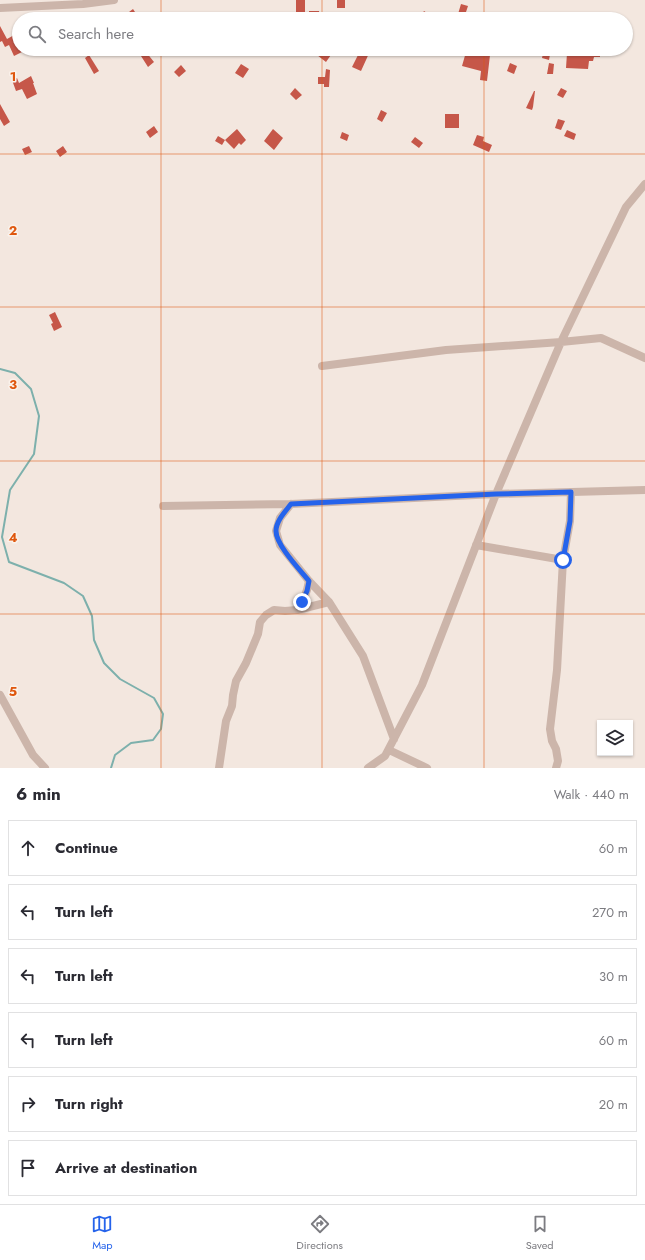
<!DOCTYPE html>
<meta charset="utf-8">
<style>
:root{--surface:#fff;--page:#f2f2f3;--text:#2b2b33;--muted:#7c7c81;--line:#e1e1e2;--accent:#2563eb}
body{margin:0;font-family:Jost,sans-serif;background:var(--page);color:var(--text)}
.controls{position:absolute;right:12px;bottom:12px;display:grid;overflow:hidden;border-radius:0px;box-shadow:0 1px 3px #0004}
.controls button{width:36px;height:36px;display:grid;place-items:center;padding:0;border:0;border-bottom:1px solid var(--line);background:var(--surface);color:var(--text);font:20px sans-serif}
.stop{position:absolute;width:12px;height:12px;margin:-9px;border:3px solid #2563eb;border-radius:50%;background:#fff}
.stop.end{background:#2563eb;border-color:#fff;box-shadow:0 1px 4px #0008}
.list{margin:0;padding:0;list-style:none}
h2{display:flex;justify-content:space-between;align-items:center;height:52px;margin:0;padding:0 16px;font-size:17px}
h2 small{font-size:13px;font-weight:400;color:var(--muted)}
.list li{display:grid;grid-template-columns:26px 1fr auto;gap:12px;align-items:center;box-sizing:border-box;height:56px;margin:0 8px 8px;padding:0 8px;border:1px solid var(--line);border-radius:0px}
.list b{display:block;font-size:15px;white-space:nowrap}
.list em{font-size:13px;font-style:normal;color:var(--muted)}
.icon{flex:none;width:22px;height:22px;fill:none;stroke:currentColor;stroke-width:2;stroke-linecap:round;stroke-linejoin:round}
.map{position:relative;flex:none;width:645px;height:768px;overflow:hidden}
.search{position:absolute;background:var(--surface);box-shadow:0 1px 3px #0004;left:12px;right:12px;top:12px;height:44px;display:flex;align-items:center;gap:10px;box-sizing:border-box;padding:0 14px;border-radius:22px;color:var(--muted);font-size:15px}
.sheet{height:436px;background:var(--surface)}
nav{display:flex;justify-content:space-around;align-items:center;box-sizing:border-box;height:56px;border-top:1px solid var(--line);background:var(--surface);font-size:11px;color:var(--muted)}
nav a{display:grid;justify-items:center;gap:2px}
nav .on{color:var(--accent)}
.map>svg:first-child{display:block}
</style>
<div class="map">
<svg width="645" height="768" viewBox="0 0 645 768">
<rect width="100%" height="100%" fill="#f3e7df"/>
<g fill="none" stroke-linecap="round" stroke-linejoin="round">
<!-- stream -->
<path stroke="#7db0ac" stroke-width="2" d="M 0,369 L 15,373 L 31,389 L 39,416 L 34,454 L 10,490 L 2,537 L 9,562 L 64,583 L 83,596 L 92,616 L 94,640 L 104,663 L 120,679 L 154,698 L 163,714 L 161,729 L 153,740 L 131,743 L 115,755 L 111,768"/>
</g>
<!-- building -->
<path fill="#c65749" d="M 296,0 L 305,0 L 305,12 L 296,12 Z
M 337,0 L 345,0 L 345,8 L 337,8 Z
M 461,4 L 468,6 L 465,15 L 472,17 L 471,19 L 455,19 L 457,13 L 458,14 Z
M 133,9 L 135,12 L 142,19 L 133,19 L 129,12 Z
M 309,11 L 319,11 L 320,19 L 309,19 Z
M 424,11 L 436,19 L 419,19 Z
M 0,26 L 7,39 L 16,34 L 19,39 L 19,49 L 21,49 L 22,52 L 14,56 L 9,45 L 5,47 L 2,41 L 0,42 Z
M 322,49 L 329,49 L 333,52 L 326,62 L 317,55 Z
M 361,49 L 371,49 L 361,71 L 352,67 Z
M 473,49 L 484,49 L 483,54 L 490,55 L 487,81 L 480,80 L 481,71 L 462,66 L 466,52 L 473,53 Z
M 544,49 L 551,49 L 549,60 L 542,58 Z
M 585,49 L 600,49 L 600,57 L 594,57 L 593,61 L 589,61 L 588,69 L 566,68 L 567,53 L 585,54 Z
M 146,52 L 154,62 L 148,67 L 141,56 Z
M 89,55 L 99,71 L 94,74 L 85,58 Z
M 510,63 L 517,66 L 514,74 L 507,71 Z
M 549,63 L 554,64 L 553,74 L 547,74 Z
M 241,64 L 249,69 L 243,78 L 235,73 Z
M 181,65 L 186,71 L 179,77 L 174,72 Z
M 326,69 L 330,70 L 329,87 L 324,87 L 324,84 L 318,84 L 318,77 L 325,77 Z
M 31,76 L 34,83 L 33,83 L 37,94 L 27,99 L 22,89 L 16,91 L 12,80 L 17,78 L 19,83 Z
M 295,88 L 302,95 L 296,100 L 290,94 Z
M 561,88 L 567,91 L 563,98 L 557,95 Z
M 534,91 L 535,91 L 533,107 L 532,110 L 526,108 Z
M 0,104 L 10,122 L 4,126 L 0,119 Z
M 381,110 L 387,113 L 382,122 L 377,119 Z
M 445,114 L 459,114 L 459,128 L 445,128 Z
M 558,119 L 565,121 L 561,130 L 555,128 Z
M 154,126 L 158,132 L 150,138 L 146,132 Z
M 237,129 L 246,140 L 241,145 L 239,143 L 234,149 L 225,140 L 222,145 L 215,141 L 218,136 L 225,140 Z
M 273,129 L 283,138 L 274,150 L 264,141 Z
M 567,130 L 576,134 L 574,140 L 564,136 Z
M 342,132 L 349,135 L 347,141 L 340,138 Z
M 477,135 L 484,137 L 483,141 L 492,145 L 489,152 L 473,145 Z
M 415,137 L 423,143 L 419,148 L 411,142 Z
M 29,146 L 32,152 L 25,155 L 22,149 Z
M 63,146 L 67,152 L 60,157 L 56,151 Z
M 55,312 L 62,327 L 54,331 L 51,324 L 53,323 L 49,315 Z"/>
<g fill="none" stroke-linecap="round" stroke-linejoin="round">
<!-- street -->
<path stroke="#ccb5aa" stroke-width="8" d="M 0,8 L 83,4 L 114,0
M 322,366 L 446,350 L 561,342 L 601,338 L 645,358
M 291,504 L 280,518 L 276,531 L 280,545 L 309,581 L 329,602 L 363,656 L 394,739
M 163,506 L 291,504 L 496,494 L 645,490
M 476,545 L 563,560
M 297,610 L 329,602
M 0,695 L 33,755 L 45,768
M 389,750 L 427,768
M 219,768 L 226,721 L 232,706 L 233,695 L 236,681 L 246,663 L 258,634 L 260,622 L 266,615 L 274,610 L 285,611 L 297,610 C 304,601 307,593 309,581
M 368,768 L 385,756 L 422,685 L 496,494 L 561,342 L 626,207 L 645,184
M 556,768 L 558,761 L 556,749 L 552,741 L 550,729 L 557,670 L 563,560 L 570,521 L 571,492"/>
</g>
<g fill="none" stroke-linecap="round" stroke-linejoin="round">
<!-- route -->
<path stroke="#2563eb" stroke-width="5" d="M 302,602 L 307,591 L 309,581 C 300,570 276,545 276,531 C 276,521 285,512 291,504 L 496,494 L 571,492 L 570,521 L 563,560"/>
</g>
<!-- grid -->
<path fill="none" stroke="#df570e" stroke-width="1" stroke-opacity="0.55" d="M 161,0 L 161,19M 322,0 L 322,19M 484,0 L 484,19M 161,49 L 161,768M 322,49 L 322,768M 484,49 L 484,768M 0,154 L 645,154M 0,307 L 645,307M 0,461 L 645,461M 0,614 L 645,614"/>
<g font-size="13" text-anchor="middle" font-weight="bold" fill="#df570e" stroke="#faf2eb" stroke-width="3" stroke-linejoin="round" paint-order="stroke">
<text x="13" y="81">1</text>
<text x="13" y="235">2</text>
<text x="13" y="389">3</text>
<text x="13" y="542">4</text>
<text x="13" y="696">5</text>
</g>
</svg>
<div class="controls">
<button><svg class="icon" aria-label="layers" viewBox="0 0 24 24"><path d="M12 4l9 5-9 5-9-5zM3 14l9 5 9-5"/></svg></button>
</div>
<div class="stop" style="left:563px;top:560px"></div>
<div class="stop end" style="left:302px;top:602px"></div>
<div class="search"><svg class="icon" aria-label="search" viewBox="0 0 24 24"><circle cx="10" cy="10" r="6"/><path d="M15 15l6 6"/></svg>Search here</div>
</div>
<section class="sheet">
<h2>6 min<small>Walk · 440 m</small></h2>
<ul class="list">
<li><svg class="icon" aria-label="ahead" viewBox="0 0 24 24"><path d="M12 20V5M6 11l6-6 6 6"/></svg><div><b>Continue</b></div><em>60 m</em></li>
<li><svg class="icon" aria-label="left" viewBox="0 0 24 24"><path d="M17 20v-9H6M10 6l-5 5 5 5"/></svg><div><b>Turn left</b></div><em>270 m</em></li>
<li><svg class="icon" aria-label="left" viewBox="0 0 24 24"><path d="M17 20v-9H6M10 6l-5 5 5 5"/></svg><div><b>Turn left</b></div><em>30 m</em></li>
<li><svg class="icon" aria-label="left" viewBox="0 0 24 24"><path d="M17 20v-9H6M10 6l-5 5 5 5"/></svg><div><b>Turn left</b></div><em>60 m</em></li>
<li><svg class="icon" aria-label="right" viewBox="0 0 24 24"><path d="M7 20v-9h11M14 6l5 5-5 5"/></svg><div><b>Turn right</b></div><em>20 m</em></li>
<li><svg class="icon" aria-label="arrive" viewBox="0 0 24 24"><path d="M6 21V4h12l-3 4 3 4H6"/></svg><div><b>Arrive at destination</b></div></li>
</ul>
</section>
<nav>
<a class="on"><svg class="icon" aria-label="map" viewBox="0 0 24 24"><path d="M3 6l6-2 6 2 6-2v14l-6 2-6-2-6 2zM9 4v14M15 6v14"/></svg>Map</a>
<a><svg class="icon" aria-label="directions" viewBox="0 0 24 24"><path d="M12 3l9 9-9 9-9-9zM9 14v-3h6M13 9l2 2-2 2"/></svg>Directions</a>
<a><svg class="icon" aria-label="saved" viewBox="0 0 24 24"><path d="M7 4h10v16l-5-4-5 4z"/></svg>Saved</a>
</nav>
